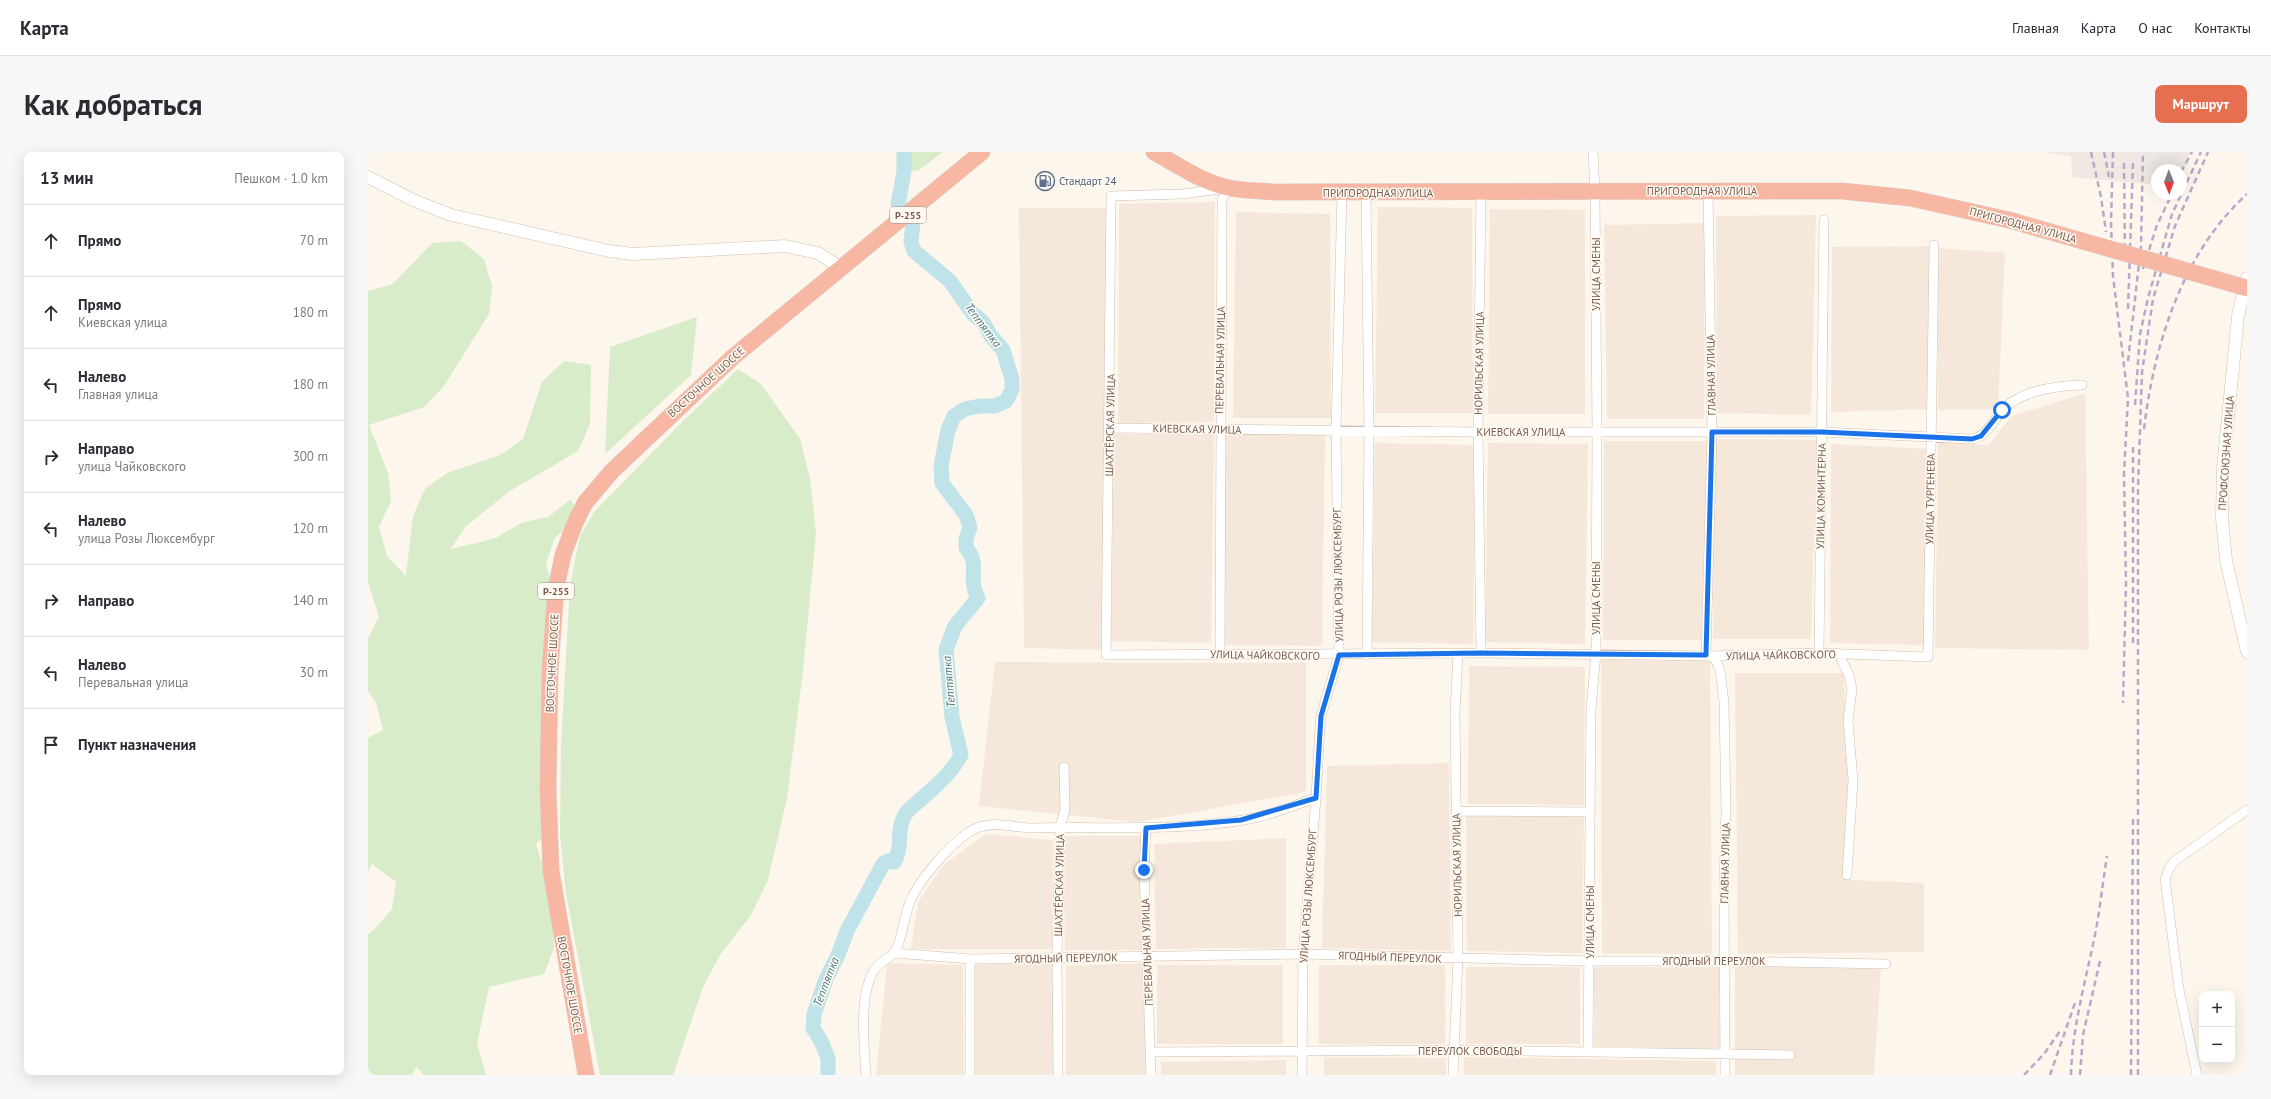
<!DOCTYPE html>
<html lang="ru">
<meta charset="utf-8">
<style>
:root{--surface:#fff;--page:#f7f7f7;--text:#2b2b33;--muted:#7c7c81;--line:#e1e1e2;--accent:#e76f51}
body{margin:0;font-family:"PT Sans",sans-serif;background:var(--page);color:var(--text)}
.controls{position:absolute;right:12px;bottom:12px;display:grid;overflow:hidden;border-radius:8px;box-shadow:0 4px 16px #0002}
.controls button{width:36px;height:36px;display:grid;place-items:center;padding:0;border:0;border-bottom:1px solid var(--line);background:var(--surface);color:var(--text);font:20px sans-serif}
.compass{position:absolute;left:1783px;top:12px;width:36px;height:36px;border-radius:50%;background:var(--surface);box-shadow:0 4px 16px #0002;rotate:179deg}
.stop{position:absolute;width:12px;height:12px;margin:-9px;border:3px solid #1a73e8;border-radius:50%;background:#fff}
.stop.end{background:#1a73e8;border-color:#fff;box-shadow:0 1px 4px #0008}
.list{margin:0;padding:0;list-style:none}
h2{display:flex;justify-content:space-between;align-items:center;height:52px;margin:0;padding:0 16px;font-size:17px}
h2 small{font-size:13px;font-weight:400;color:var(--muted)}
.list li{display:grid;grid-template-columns:26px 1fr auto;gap:12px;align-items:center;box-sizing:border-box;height:72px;padding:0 16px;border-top:1px solid var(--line)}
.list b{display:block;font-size:15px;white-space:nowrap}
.list p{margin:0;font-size:13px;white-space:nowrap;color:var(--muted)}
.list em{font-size:13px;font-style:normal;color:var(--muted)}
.icon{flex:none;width:22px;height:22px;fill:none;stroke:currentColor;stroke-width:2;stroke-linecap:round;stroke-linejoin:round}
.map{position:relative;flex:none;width:1879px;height:923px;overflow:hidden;border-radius:8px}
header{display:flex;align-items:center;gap:24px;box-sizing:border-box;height:56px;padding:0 20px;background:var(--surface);border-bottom:1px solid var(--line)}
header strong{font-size:19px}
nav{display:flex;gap:22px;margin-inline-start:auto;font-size:14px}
.intro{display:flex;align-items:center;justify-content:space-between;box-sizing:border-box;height:96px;padding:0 24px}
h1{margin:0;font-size:28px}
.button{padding:10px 18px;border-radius:8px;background:var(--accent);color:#fff;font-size:14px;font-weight:700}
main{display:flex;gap:24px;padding:0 24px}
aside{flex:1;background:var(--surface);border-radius:8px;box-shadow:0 4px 16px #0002}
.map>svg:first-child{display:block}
</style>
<header>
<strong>Карта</strong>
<nav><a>Главная</a><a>Карта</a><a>О нас</a><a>Контакты</a></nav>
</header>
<div class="intro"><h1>Как добраться</h1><a class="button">Маршрут</a></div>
<main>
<aside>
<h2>13 мин<small>Пешком · 1.0 km</small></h2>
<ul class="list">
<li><svg class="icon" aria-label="ahead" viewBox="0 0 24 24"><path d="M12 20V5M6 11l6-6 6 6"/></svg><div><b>Прямо</b></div><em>70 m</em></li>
<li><svg class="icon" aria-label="ahead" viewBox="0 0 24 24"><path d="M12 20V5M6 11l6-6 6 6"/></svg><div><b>Прямо</b><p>Киевская улица</p></div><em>180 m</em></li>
<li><svg class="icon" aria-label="left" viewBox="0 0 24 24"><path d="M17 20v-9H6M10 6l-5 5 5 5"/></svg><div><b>Налево</b><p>Главная улица</p></div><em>180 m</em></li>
<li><svg class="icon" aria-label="right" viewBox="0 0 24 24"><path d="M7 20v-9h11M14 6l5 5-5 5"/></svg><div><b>Направо</b><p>улица Чайковского</p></div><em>300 m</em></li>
<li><svg class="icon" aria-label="left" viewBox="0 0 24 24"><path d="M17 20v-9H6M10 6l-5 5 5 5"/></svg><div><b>Налево</b><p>улица Розы Люксембург</p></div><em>120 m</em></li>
<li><svg class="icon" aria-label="right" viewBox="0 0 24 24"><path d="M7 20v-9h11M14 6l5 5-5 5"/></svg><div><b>Направо</b></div><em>140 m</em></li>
<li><svg class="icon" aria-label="left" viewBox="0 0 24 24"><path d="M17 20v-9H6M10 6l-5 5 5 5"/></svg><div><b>Налево</b><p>Перевальная улица</p></div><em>30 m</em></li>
<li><svg class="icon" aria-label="arrive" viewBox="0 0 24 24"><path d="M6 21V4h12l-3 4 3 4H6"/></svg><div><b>Пункт назначения</b></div></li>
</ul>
</aside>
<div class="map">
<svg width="1879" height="923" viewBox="0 0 1879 923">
<rect width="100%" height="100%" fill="#fdf6ec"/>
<!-- residential -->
<path fill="#f5e8da" d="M 847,50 L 846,270 L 750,271 L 751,52 Z
M 1010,55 L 1104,56 L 1105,261 L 1007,261 Z
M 651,56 L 738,56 L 739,498 L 656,496 Z
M 1122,57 L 1217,58 L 1217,262 L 1120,262 Z
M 868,60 L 962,62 L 963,266 L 865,266 Z
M 1448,63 L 1443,263 L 1349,261 L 1348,64 Z
M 1337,71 L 1336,267 L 1239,267 L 1236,73 Z
M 1564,94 L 1562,257 L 1463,260 L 1464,95 Z
M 1569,96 L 1637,101 L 1630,257 L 1570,258 Z
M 1717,241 L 1721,498 L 1567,496 L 1570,290 L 1620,293 L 1644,264 Z
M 856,280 L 957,283 L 954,494 L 854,493 Z
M 746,282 L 846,282 L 843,491 L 743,489 Z
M 1346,287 L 1449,288 L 1443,487 L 1345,487 Z
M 1236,289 L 1339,289 L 1333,488 L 1235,488 Z
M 1007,291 L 1108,293 L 1105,492 L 1004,490 Z
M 1120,291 L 1220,292 L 1217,492 L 1117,490 Z
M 1463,292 L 1560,297 L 1556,493 L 1462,491 Z
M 1233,508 L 1342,509 L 1344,802 L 1234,802 Z
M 627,510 L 938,511 L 938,640 L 769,670 L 611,654 Z
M 1101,514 L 1217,515 L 1216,653 L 1100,652 Z
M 1367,521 L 1476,521 L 1483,728 L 1556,731 L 1556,800 L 1370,802 Z
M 1081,611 L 1083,799 L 954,796 L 959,614 Z
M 1098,662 L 1216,662 L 1214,801 L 1099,799 Z
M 618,682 L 685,688 L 684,797 L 543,797 L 550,750 L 575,713 Z
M 695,684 L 773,684 L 774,798 L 697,798 Z
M 918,686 L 918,796 L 788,797 L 786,692 Z
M 685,810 L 686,923 L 605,923 L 606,813 Z
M 519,811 L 595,813 L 596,923 L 508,923 Z
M 778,811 L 779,923 L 698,923 L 698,814 Z
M 789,813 L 915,813 L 915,892 L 789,892 Z
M 951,813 L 1077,813 L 1077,892 L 951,892 Z
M 1367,814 L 1513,817 L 1506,923 L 1367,923 Z
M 1098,815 L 1212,815 L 1212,892 L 1098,892 Z
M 1226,815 L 1351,815 L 1352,896 L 1226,897 Z
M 956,905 L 1078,906 L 1078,923 L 956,923 Z
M 1096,905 L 1348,909 L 1348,923 L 1096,923 Z
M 918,908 L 918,923 L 793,923 L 793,910 Z"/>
<!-- industrial -->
<path fill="#efe9e4" d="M 1675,0 L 1823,0 L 1813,24 L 1813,18 L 1789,18 L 1789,33 L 1704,25 L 1703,4 Z"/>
<!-- green -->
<path fill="#d8ecc9" d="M 531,0 L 575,0 L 551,18 L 536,20 Z
M 93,89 L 116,107 L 124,134 L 121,162 L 76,234 L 56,255 L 1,273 L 20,321 L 23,349 L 11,375 L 19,404 L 38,424 L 45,364 L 57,337 L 79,321 L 132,303 L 155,287 L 174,230 L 196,209 L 223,213 L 222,272 L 210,299 L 142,339 L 98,374 L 83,397 L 128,386 L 153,371 L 180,365 L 203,347 L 210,364 L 186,387 L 178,413 L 189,445 L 182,682 L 168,691 L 173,709 L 184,711 L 186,796 L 176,822 L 121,835 L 109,892 L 118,923 L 56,923 L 48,915 L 44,923 L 0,923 L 0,782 L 6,778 L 24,757 L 28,730 L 4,712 L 0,720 L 0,586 L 15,578 L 8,551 L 0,539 L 0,486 L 11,465 L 0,430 L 0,139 L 25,132 L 64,91 Z
M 329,165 L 323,223 L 237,302 L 242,195 Z
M 370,217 L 393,232 L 432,287 L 442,327 L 448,381 L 435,519 L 419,646 L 400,728 L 383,763 L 352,803 L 335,835 L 305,923 L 232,923 L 198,741 L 192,683 L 193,593 L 202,433 L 212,384 L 226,360 L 315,269 Z"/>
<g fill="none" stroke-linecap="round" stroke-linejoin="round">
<!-- river -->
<path stroke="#bfe3e8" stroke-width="15" d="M 460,923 L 460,906 L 453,889 L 445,876 L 446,862 L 458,827 L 470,803 L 479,779 L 515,712 L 520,709 L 526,710 C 536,695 527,679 537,663 C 540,657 547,653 552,648 C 568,634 583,622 593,603 L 584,565 L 578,498 L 587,474 L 610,446 C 599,427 613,411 598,396 L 598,387 L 602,375 L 598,363 L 574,331 L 573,314 L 580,278 L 586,264 L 597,257 L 612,254 L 627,254 L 638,249 L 644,238 L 644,227 L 635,198 L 623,184 L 614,169 L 605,162 L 582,129 L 546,99 L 543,90 L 545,71 L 530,52 L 536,20 L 536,0"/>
<!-- street casing -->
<g stroke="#d1beb0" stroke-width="10">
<path id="street" d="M 853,37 L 814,42 L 743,44 L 738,503 L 1113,501 L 1341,504 L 1451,501 L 1560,505 L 1566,93
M 998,41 L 1001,279 L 999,503
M 742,276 L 1110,280 L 1454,280 L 1604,287 C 1620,285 1628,262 1641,252 C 1663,237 1689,234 1714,233
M 1113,501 L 1110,280 L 1113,41
M 1451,501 L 1456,68
M 1470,501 L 1481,523 L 1484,537 L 1480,568 L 1485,628 L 1479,723
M 852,502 L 854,48 L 861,36
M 1338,503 L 1344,280 L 1340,39
M 1341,504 L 1347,507 L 1352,518 L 1356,551 L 1358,658 L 1356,736 L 1357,923
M 1088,659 L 1222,660
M 778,676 L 776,718 L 783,923
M 527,801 L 602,807 L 935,802 L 1221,809 L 1357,809 L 1518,812
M 782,900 L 1085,898 L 1422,903
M 1220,900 L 1223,558 L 1228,501 L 1229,280 L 1227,40 L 1225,0
M 498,923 C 496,894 491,845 505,820 C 511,809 525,806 529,796 C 535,781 536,764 542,750 C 551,727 581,694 601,680 C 621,666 644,676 666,676 C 737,674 811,680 881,667 C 904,663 926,653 948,646
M 602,923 L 602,807
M 690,923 L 689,805 L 692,675 L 697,658 L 696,615
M 934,923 L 935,802 L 948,646 L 952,576 L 953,564 L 971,503 L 968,278 L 974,40
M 1085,923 L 1090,807 L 1087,560 L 1090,502
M 1829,923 L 1811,837 L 1797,727 L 1802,715 L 1808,708 L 1879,658"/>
</g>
<!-- secondary casing -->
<g stroke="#d6c0b0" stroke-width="13">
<path id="secondary" d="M 0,25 L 45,48 L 83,63 L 241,99 L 265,102 L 417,94 L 450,101 L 473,116
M 1879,126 L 1870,164 L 1855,316 L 1854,367 L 1858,408 L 1879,500"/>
</g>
<!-- highway casing -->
<g stroke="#dad1cd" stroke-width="17">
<path id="highway" d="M 786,0 C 810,13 835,31 862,36 C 877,39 893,39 908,40 L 1474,39 L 1542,46 L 1641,68
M 218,923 L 183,719 L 180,638 L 182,517 L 188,436 L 195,403 L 207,371 L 217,351 L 244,319 L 365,205 L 614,0"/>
</g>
<!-- street -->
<use href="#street" stroke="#fff" stroke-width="9"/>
<!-- secondary -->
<use href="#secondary" stroke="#fff" stroke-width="12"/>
<!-- highway -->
<use href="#highway" stroke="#f7b7a3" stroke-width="16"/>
<!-- rail -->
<path stroke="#b9a8c9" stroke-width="2.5" stroke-dasharray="6 4" stroke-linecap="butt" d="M 1723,0 L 1733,45 L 1738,80
M 1736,0 L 1741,25
M 1745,0 L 1743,70 L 1745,124 L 1760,246 L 1756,322 L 1758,432 L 1755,551
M 1756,11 L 1757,107
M 1813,20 L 1824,0
M 1775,117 L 1789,73 L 1804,42
M 1760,157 L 1765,11
M 1760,209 L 1773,94 L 1775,0
M 1767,253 L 1772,182 L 1780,146 L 1804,62 L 1833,0
M 1776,277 C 1786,193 1814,101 1879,42
M 1765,295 L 1765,495
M 1656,923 L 1676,902 L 1692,879
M 1682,923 L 1708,848
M 1703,923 C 1704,880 1715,839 1724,797 C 1731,767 1734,735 1739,704
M 1712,923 L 1715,883 L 1732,809
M 1763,923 L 1765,665
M 1770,923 L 1770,336 L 1774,220 L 1785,147 L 1807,74 L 1840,0"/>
<!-- highway-bridge casing -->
<g stroke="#dad1cd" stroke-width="17" stroke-linecap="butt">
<path id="highway-bridge" d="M 1641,68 L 1879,136"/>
</g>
<!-- highway-bridge -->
<use href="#highway-bridge" stroke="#f7b7a3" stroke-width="16"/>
</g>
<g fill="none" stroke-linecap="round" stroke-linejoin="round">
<!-- route -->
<path stroke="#1a73e8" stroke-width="5" d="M 776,718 L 778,676 L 873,668 L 948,646 L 953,564 L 971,503 L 1113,501 L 1338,503 L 1344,280 L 1454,280 L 1604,287 L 1613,284 L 1634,258"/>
</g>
<!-- icons -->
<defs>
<g id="fuel-ring" transform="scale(1)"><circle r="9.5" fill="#fffaf3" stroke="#5c6f8a" stroke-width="1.5"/><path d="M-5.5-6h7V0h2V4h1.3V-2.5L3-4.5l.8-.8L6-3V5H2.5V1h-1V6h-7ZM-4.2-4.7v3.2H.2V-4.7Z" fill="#5c6f8a"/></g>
</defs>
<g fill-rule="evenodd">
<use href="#fuel-ring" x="677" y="29"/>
</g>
<g text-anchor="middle" stroke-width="3" stroke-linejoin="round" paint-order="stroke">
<!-- shield labels -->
<g fill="#fffaf3" stroke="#a28b7f" stroke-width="1">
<rect x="522" y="55" width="36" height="16" rx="3"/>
<rect x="170" y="431" width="36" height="16" rx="3"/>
</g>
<g font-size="10" font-weight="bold" fill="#7a5c4d">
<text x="540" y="67">Р-255</text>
<text x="188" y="443">Р-255</text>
</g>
<!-- service labels -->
<g font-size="11" fill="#4e5e75" stroke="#fffaf3" text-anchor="start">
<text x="691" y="33">Стандарт 24</text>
</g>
<!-- street labels -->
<g font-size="11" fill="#7a5c4d" stroke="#fffaf3">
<text x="1334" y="43">ПРИГОРОДНАЯ УЛИЦА</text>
<text x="1010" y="45">ПРИГОРОДНАЯ УЛИЦА</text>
<text transform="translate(1655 73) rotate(15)" y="4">ПРИГОРОДНАЯ УЛИЦА</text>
<text transform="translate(1228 122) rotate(-90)" y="4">УЛИЦА СМЕНЫ</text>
<text transform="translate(852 208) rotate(-89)" y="4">ПЕРЕВАЛЬНАЯ УЛИЦА</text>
<text transform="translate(1111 211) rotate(-89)" y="4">НОРИЛЬСКАЯ УЛИЦА</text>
<text transform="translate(1343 223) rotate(-91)" y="4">ГЛАВНАЯ УЛИЦА</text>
<text transform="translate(338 230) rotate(-42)" y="4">ВОСТОЧНОЕ ШОССЕ</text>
<text transform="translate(742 273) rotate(-89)" y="4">ШАХТЁРСКАЯ УЛИЦА</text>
<text transform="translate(829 277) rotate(1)" y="4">КИЕВСКАЯ УЛИЦА</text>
<text x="1153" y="284">КИЕВСКАЯ УЛИЦА</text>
<text transform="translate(1858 301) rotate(-86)" y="4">ПРОФСОЮЗНАЯ УЛИЦА</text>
<text transform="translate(1453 344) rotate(-89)" y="4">УЛИЦА КОМИНТЕРНА</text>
<text transform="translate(1562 347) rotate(-89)" y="4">УЛИЦА ТУРГЕНЕВА</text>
<text transform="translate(970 423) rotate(-91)" y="4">УЛИЦА РОЗЫ ЛЮКСЕМБУРГ</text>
<text transform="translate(1228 446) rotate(-90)" y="4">УЛИЦА СМЕНЫ</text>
<text transform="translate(897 503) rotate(1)" y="4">УЛИЦА ЧАЙКОВСКОГО</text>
<text transform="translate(1413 503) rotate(-1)" y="4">УЛИЦА ЧАЙКОВСКОГО</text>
<text transform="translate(184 511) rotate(-87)" y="4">ВОСТОЧНОЕ ШОССЕ</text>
<text transform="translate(1357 711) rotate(-89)" y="4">ГЛАВНАЯ УЛИЦА</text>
<text transform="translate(1089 713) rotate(-91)" y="4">НОРИЛЬСКАЯ УЛИЦА</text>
<text transform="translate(691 733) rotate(-89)" y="4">ШАХТЁРСКАЯ УЛИЦА</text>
<text transform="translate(940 744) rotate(-86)" y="4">УЛИЦА РОЗЫ ЛЮКСЕМБУРГ</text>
<text transform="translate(1222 770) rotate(-90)" y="4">УЛИЦА СМЕНЫ</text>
<text transform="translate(779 800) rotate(-92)" y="4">ПЕРЕВАЛЬНАЯ УЛИЦА</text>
<text transform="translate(1022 805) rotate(2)" y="4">ЯГОДНЫЙ ПЕРЕУЛОК</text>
<text transform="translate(698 806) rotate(-1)" y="4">ЯГОДНЫЙ ПЕРЕУЛОК</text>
<text x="1346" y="813">ЯГОДНЫЙ ПЕРЕУЛОК</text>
<text transform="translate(202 833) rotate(80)" y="4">ВОСТОЧНОЕ ШОССЕ</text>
<text x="1102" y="903">ПЕРЕУЛОК СВОБОДЫ</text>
</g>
<!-- water labels -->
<g font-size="12" font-style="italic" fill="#437c86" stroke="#fffaf3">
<text transform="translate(615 173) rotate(53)" y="4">Тептятка</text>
<text transform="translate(581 530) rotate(-95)" y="4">Тептятка</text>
<text transform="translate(458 830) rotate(-69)" y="4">Тептятка</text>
</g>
</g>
</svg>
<div class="controls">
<button>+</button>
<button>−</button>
</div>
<svg class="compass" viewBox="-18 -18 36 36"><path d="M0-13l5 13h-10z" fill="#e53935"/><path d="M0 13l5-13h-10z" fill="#7c7c81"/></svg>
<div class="stop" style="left:1634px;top:258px"></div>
<div class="stop end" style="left:776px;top:718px"></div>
</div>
</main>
